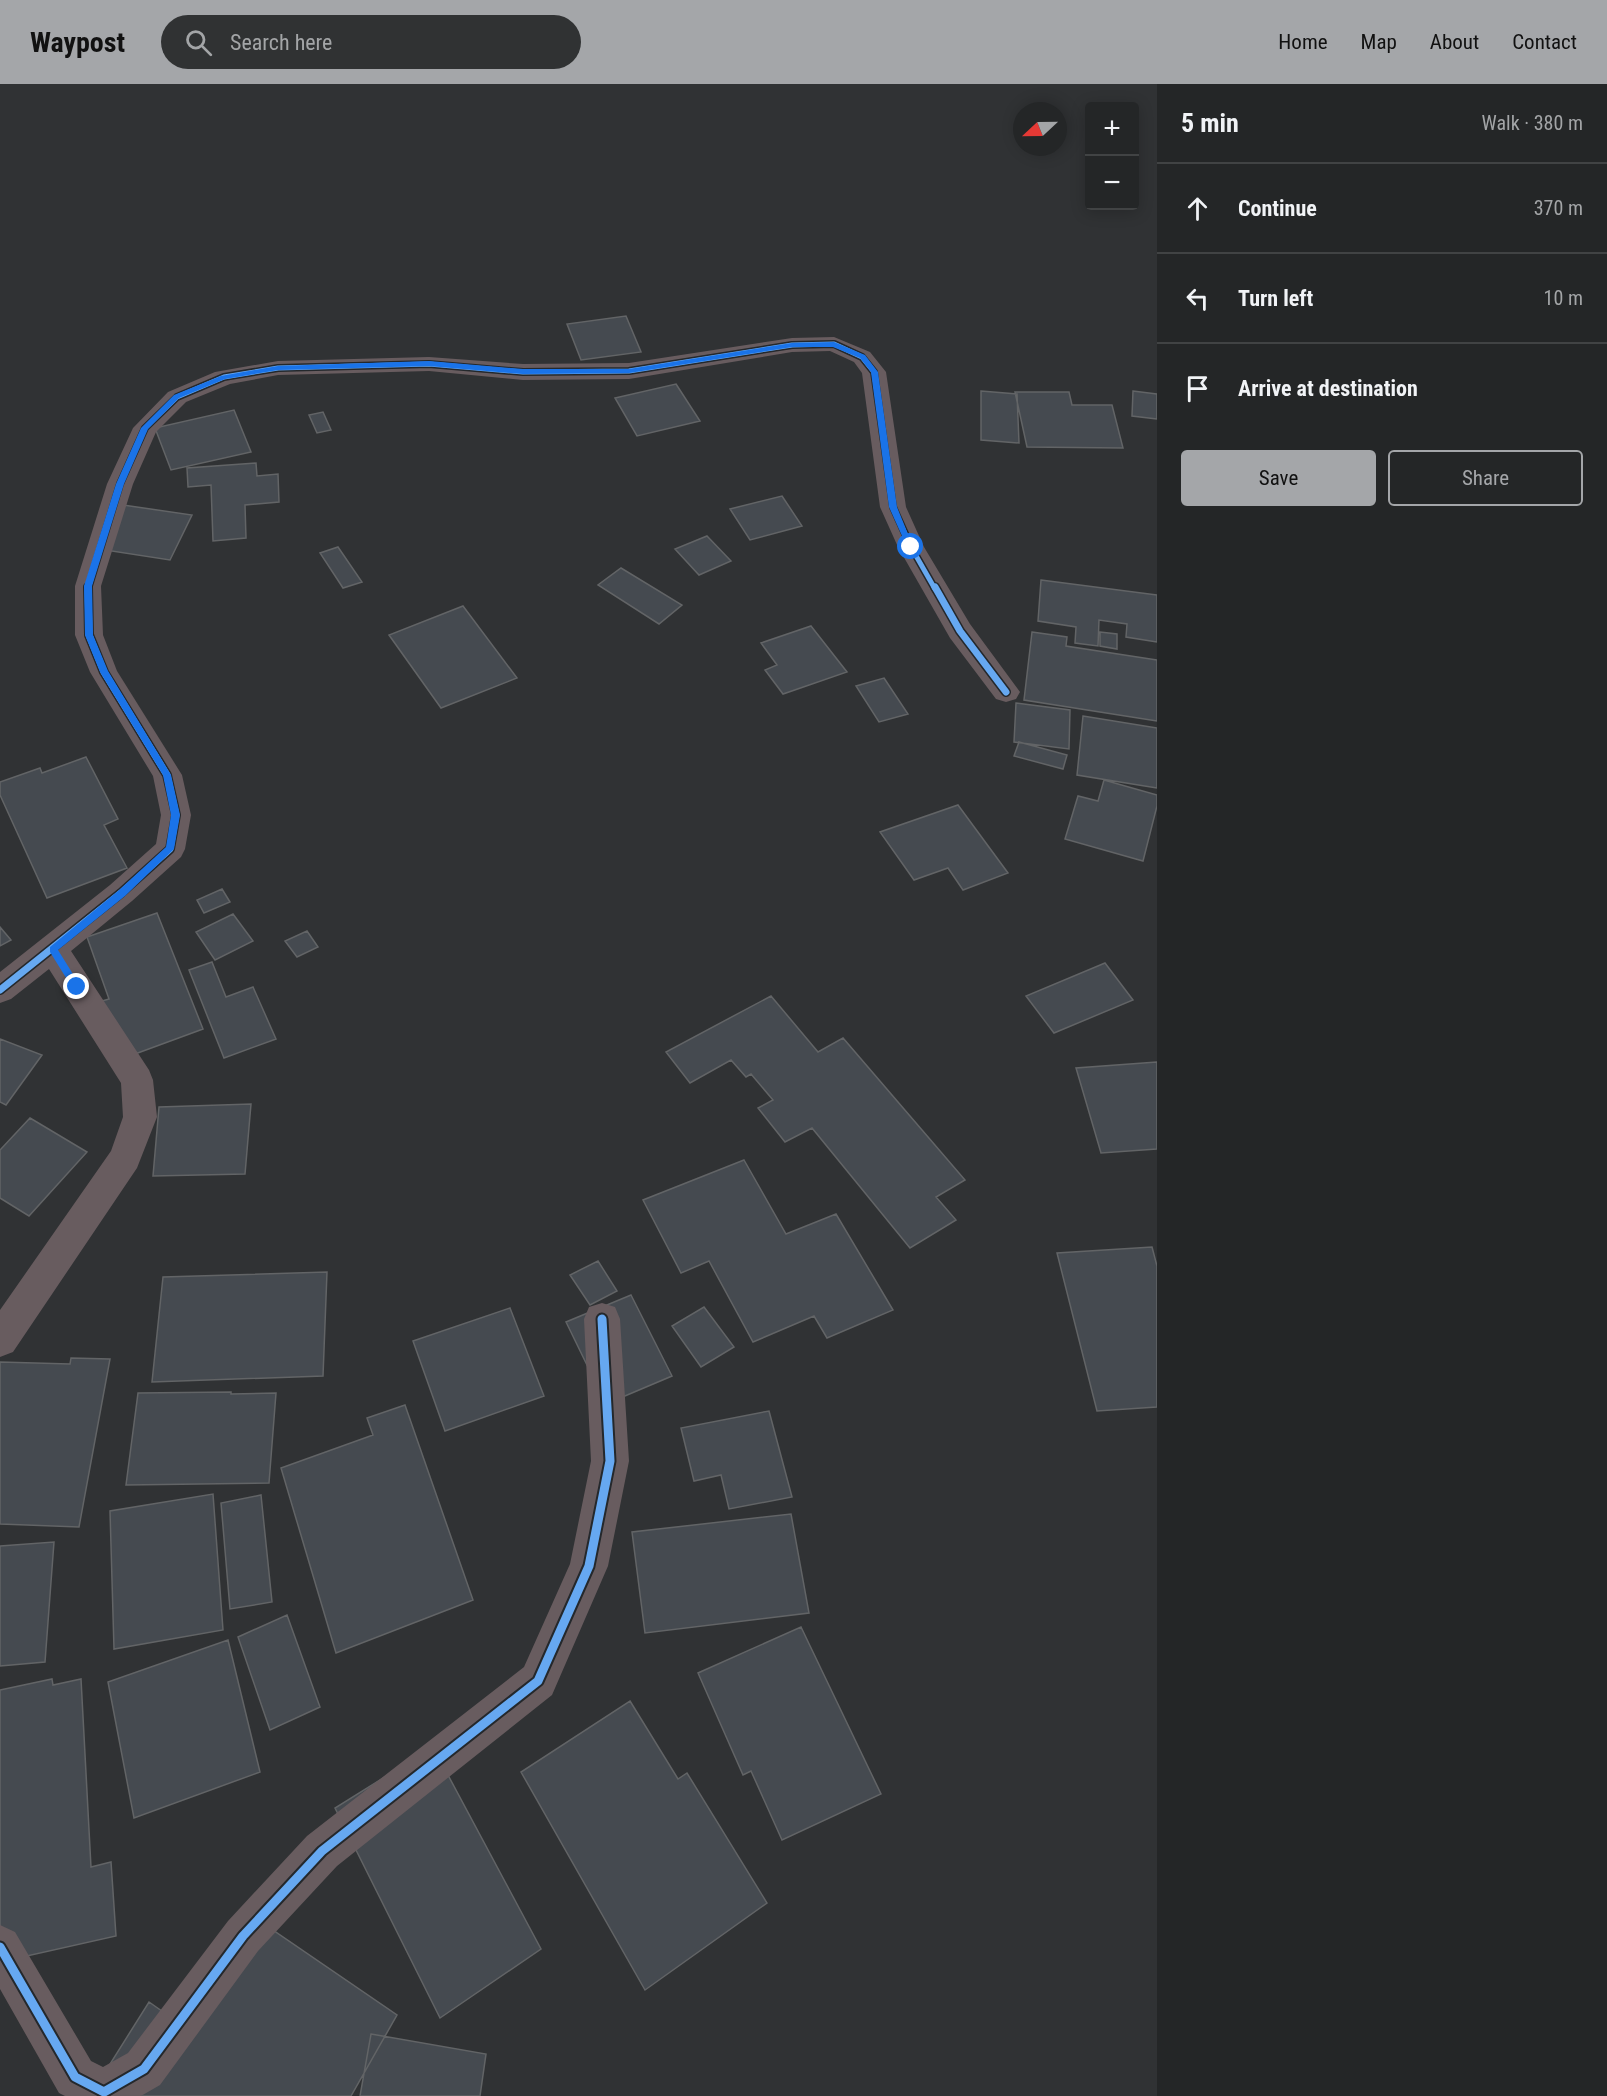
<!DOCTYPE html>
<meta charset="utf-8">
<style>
:root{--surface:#242627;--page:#303233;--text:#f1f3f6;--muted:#a3a5a7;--line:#414344;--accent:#a4a6a9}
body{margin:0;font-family:"Roboto Condensed",sans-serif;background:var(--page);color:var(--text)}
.controls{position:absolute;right:18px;top:18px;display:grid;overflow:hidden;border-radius:6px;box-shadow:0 3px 15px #0003}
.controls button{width:54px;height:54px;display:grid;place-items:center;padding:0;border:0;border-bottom:2px solid var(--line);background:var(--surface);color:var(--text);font:30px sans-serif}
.compass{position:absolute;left:1013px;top:18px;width:54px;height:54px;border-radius:50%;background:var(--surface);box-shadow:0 3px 15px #0003;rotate:248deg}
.stop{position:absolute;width:18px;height:18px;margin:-14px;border:4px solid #1a73e8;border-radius:50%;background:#fff}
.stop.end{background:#1a73e8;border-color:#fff;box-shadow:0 2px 6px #0008}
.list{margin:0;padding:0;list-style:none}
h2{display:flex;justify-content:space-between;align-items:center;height:78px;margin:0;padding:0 24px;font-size:26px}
h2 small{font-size:20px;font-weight:400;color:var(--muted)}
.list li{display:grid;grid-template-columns:39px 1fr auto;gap:18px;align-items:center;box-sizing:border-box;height:90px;padding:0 24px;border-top:2px solid var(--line)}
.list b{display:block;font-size:22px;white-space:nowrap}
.list em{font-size:20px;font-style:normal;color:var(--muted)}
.actions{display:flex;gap:12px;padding:18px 24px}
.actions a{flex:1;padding:14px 0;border:2px solid var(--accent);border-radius:6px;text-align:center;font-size:21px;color:var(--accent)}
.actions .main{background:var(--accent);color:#111}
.icon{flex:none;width:33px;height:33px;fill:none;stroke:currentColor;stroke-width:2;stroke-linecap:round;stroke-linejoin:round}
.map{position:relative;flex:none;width:1157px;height:2012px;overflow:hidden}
header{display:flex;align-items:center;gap:36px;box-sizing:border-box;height:84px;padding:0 30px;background:var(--accent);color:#111}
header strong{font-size:28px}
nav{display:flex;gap:33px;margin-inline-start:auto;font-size:21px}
.search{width:420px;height:54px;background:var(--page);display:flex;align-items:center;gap:15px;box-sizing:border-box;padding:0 21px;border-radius:33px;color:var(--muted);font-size:22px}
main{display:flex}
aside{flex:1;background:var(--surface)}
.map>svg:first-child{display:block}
</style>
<header>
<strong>Waypost</strong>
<div class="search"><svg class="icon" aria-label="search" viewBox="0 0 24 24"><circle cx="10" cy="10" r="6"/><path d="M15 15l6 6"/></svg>Search here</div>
<nav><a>Home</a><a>Map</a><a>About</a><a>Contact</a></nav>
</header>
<main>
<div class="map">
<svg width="1157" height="2012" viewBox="0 0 1157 2012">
<rect width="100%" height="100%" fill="#303234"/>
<!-- building -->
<path fill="#454a50" stroke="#626466" stroke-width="1.5" d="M 626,232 L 641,268 L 581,276 L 567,240 Z
M 676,300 L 700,337 L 637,352 L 615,314 Z
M 981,307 L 1017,310 L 1019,359 L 981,356 Z
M 1133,307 L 1157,310 L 1157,335 L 1132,332 Z
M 1015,308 L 1069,308 L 1072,321 L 1112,321 L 1123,364 L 1027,363 Z
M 234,326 L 251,368 L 171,386 L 155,344 Z
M 323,328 L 331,346 L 317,349 L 309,331 Z
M 256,379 L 257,392 L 278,390 L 279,418 L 245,421 L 246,454 L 213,457 L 211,401 L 188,403 L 187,384 Z
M 782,412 L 802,442 L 750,456 L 730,425 Z
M 116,420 L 192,431 L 170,476 L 92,464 Z
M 707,452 L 731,477 L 699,491 L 675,465 Z
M 338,463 L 362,498 L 343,504 L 320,469 Z
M 621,484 L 682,521 L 659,540 L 598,501 Z
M 1041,496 L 1157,511 L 1157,558 L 1126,553 L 1127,540 L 1099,536 L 1098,562 L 1075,559 L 1076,543 L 1038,537 Z
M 463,522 L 517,594 L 441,624 L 389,551 Z
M 811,542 L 847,588 L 783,610 L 765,586 L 777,581 L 761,559 Z
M 1032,548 L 1067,553 L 1066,562 L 1157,576 L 1157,637 L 1024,616 Z
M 1100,548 L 1117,550 L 1117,565 L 1100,562 Z
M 884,594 L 908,630 L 879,638 L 856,602 Z
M 1016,619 L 1070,626 L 1069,665 L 1014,658 Z
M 1083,632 L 1157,644 L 1157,704 L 1077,691 Z
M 1019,658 L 1067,671 L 1063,685 L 1014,672 Z
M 86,673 L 118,735 L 104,741 L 127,784 L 47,814 L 0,711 L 0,698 L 40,684 L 42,689 Z
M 1104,696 L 1157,711 L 1157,722 L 1143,777 L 1065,755 L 1078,712 L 1098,717 Z
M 958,721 L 1008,789 L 963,806 L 948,784 L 914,796 L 880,748 Z
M 222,805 L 230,818 L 204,829 L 197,816 Z
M 157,829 L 203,945 L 116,977 L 95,919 L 109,915 L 87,853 Z
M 233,830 L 253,857 L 215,876 L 196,848 Z
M 0,843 L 11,856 L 0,862 Z
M 307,847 L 318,863 L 297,873 L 285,857 Z
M 212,878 L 226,913 L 253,903 L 276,955 L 224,974 L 189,886 Z
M 1105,879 L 1133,916 L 1054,949 L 1026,912 Z
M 771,912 L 818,968 L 843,954 L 965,1096 L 936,1113 L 956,1136 L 910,1164 L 812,1044 L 785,1058 L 758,1024 L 773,1016 L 751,990 L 746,993 L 731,976 L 690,999 L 666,968 Z
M 0,955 L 42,971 L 6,1021 L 0,1018 Z
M 1157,978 L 1157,1065 L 1101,1069 L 1076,984 Z
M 251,1020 L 245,1090 L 153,1092 L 159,1023 Z
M 30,1034 L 87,1068 L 29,1132 L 0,1114 L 0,1066 Z
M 744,1076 L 786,1150 L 836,1130 L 893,1226 L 827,1254 L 814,1232 L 753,1258 L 709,1177 L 681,1189 L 643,1116 Z
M 1152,1163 L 1157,1182 L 1157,1323 L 1097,1327 L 1057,1169 Z
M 598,1177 L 617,1207 L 590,1221 L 570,1191 Z
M 327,1188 L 323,1292 L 152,1298 L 163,1193 Z
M 631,1211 L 672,1292 L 606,1320 L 566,1238 Z
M 704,1223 L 734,1263 L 701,1283 L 672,1242 Z
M 510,1224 L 544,1312 L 445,1347 L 413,1257 Z
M 71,1274 L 110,1275 L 79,1443 L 0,1440 L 0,1278 L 70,1280 Z
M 231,1308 L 231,1310 L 276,1309 L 269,1399 L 126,1401 L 138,1309 Z
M 405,1321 L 473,1516 L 336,1569 L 281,1384 L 373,1351 L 367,1334 Z
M 769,1327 L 792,1413 L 729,1425 L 721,1391 L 694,1397 L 681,1344 Z
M 213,1410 L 223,1546 L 114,1565 L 110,1427 Z
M 261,1411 L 272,1518 L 230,1525 L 221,1419 Z
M 791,1430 L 809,1529 L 645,1549 L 632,1448 Z
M 54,1458 L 45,1578 L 0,1582 L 0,1462 Z
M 287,1531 L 320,1623 L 270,1646 L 238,1553 Z
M 801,1543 L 881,1710 L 782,1756 L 751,1687 L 743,1691 L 698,1589 Z
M 228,1556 L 260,1688 L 134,1734 L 108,1598 Z
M 52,1595 L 53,1601 L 81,1595 L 91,1783 L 111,1778 L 116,1852 L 0,1878 L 0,1606 Z
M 630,1617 L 678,1695 L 687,1689 L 767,1819 L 645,1906 L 521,1688 Z
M 433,1663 L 541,1865 L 440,1934 L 335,1724 Z
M 254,1833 L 397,1931 L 351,2012 L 90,2012 L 149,1918 L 169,1932 Z
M 371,1950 L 486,1970 L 480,2012 L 360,2012 Z"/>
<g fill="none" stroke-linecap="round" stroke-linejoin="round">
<!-- minor -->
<path fill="#685c5f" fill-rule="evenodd" d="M 834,253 L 870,268 L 886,288 L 906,423 L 924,463 L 970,540 L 1020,608 L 1016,615 L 1006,618 L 996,615 L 950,554 L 898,463 L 880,423 L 862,289 L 854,278 L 830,267 L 792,268 L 629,295 L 523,296 L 429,287 L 278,291 L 230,300 L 186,318 L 156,348 L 133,400 L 101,502 L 103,551 L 117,587 L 182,691 L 191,731 L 185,765 L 181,773 L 132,817 L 71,867 L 149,986 L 153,996 L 157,1033 L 137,1084 L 13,1268 L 0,1273 L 0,1226 L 111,1067 L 123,1033 L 121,999 L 49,885 L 11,915 L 0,919 L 0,888 L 110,801 L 156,760 L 161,731 L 153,692 L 90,588 L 75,551 L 75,502 L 107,400 L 133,344 L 168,308 L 215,288 L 278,277 L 429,273 L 523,280 L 629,279 L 792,254 Z
M 602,1219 L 615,1223 L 620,1235 L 629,1377 L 608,1482 L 552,1611 L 337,1782 L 258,1867 L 160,2001 L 141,2012 L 65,2012 L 59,2009 L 0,1905 L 0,1841 L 15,1848 L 91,1977 L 103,1983 L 128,1969 L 228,1837 L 307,1752 L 524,1583 L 570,1480 L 591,1377 L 584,1235 L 589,1223 Z"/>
<!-- cycleway-far2 casing -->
<g stroke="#24282c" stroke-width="8">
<path id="cycleway-far2" d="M 88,505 L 120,400 L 145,344 L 177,313 L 224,293 L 278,284 L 429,280 L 523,288 L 629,287 L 792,261 L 834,260 L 862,273 L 874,288 L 893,423 L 911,463 L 935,505"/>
</g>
<!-- cycleway-far1 casing -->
<g stroke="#24282c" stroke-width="10">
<path id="cycleway-far1" d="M 935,503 L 960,547 L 1006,608
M 0,906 L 121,809 L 170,765 L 176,731 L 167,691 L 104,588 L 89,551 L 88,503"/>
</g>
<!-- cycleway casing -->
<g stroke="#24282c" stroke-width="13">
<path id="cycleway" d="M 0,1863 L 75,1993 L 104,2008 L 144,1985 L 243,1852 L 322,1767 L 538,1597 L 589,1482 L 610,1377 L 602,1235"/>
</g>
<!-- cycleway-far2 -->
<use href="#cycleway-far2" stroke="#66a8f1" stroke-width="5"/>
<!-- cycleway-far1 -->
<use href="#cycleway-far1" stroke="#66a8f1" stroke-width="7"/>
<!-- cycleway -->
<use href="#cycleway" stroke="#66a8f1" stroke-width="9"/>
</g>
<!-- route -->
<path fill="#1a73e8" d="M 834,258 L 865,271 L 878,288 L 897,423 L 914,465 L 907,463 L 889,423 L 871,288 L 860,274 L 833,263 L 792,263 L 629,289 L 523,290 L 429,282 L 278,286 L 225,295 L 179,314 L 148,345 L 124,400 L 92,502 L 93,551 L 108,587 L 171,691 L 180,731 L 174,765 L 125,812 L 58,866 L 81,903 L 80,905 L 73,905 L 50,868 L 50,863 L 118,807 L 166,763 L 171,731 L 163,691 L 100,588 L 85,551 L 84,502 L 116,400 L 141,344 L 174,311 L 221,292 L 278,282 L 429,277 L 523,285 L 629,285 L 792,259 Z"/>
</svg>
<div class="controls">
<button>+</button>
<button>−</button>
</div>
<svg class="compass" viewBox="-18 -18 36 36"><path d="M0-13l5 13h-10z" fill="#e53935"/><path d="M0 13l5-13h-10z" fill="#a3a5a7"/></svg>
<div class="stop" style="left:911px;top:463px"></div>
<div class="stop end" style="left:77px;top:903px"></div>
</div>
<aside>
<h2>5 min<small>Walk · 380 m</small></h2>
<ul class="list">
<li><svg class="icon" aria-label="ahead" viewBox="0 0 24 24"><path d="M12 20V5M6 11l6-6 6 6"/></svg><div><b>Continue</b></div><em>370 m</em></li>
<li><svg class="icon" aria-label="left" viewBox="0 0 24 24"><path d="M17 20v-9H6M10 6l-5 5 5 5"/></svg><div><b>Turn left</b></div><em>10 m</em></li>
<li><svg class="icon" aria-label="arrive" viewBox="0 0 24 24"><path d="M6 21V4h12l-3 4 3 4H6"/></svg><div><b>Arrive at destination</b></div></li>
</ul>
<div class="actions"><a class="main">Save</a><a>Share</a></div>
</aside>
</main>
